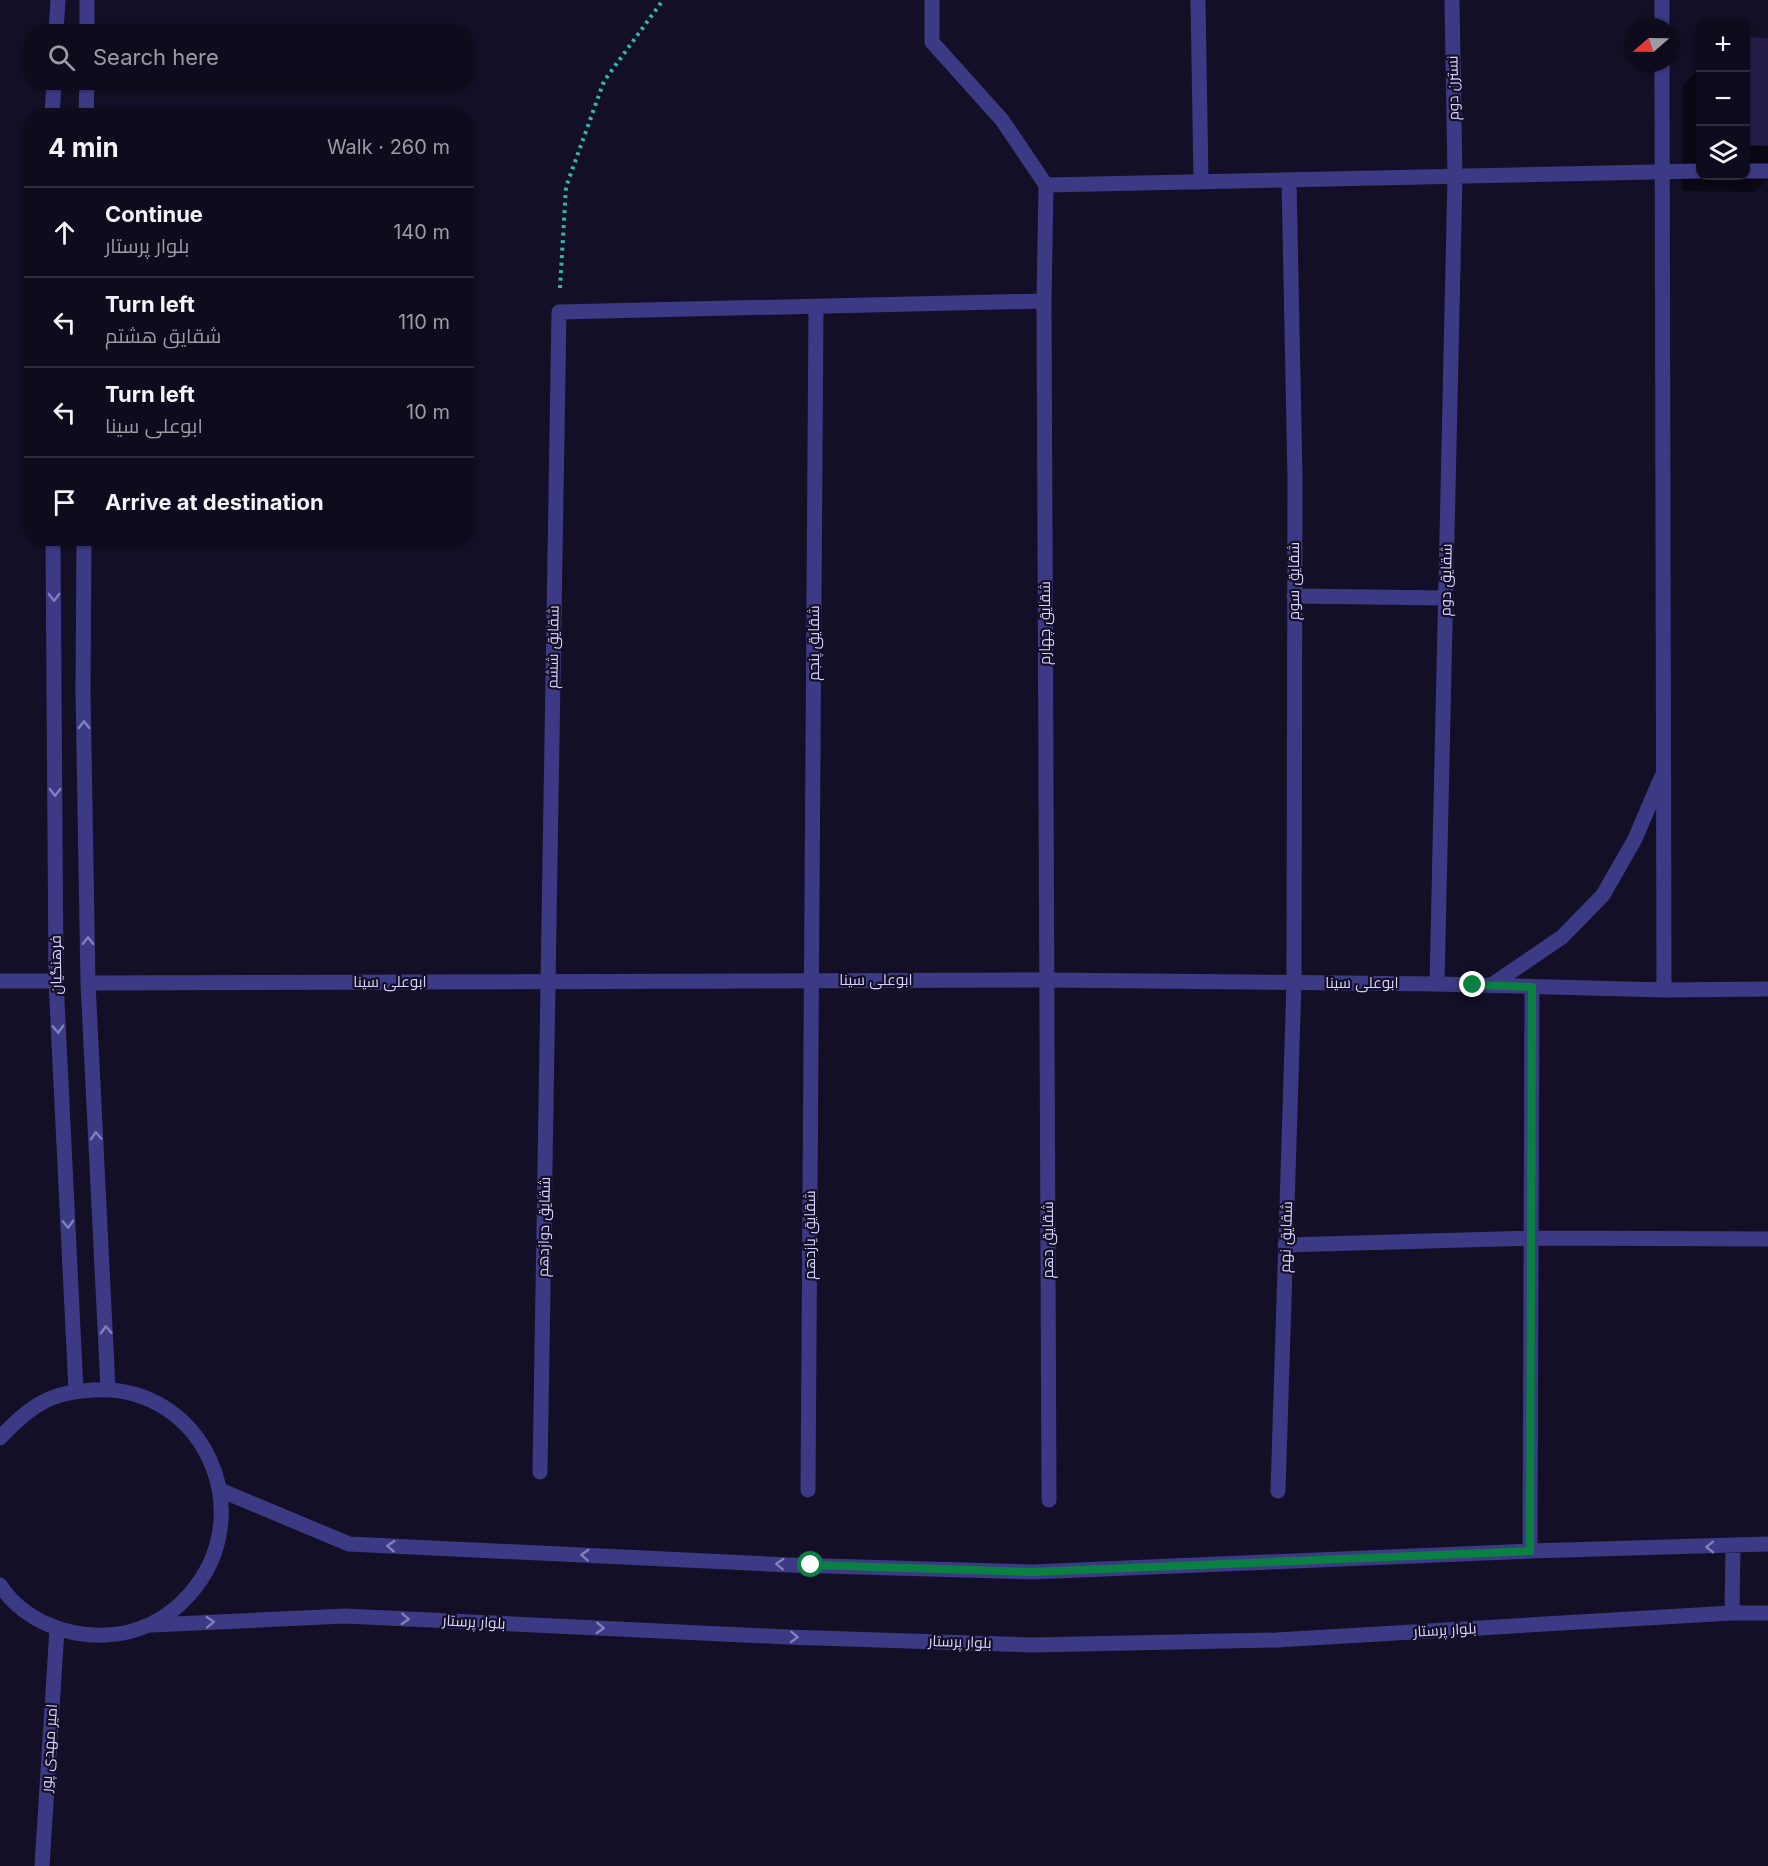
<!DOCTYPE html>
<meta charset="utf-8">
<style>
:root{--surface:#0e0b1c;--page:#1c1929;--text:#f1f3f6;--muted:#9b9ba3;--line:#2e2b3b}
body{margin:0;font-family:Inter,Cairo,sans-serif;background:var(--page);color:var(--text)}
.controls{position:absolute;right:18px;top:18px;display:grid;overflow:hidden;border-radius:12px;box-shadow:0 2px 4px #0004}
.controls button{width:54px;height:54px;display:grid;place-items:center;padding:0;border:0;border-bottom:2px solid var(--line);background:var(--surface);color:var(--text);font:30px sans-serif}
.compass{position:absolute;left:1624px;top:18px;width:54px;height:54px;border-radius:50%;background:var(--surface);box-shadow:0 2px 4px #0004;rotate:250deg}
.stop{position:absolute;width:18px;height:18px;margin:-14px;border:4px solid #0b8043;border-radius:50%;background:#fff}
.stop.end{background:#0b8043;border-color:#fff;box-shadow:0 2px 6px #0008}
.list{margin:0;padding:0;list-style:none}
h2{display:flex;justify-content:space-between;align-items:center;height:78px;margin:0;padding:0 24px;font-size:26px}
h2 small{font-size:20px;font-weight:400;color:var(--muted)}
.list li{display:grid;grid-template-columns:39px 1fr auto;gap:18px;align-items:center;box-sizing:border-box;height:90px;padding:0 24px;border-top:2px solid var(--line)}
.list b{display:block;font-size:22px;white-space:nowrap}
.list p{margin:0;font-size:20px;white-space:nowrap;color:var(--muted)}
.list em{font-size:20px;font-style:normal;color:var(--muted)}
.icon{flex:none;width:33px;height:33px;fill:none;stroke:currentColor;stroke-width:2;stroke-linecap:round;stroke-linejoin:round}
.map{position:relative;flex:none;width:1768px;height:1866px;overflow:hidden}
.search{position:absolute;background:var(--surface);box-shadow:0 2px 4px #0004;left:24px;top:24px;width:450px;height:66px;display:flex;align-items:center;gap:15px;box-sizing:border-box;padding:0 21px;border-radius:24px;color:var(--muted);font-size:22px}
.panel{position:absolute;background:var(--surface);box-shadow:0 2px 4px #0004;left:24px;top:108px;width:450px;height:438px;border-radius:24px}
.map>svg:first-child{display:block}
</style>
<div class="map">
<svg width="1768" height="1866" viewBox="0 0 1768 1866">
<rect width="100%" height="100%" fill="#130f26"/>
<!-- shadow -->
<path fill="#0007" d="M 1746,39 L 1768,39 L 1768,179 L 1754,192 L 1682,191 L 1683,86 L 1700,68 L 1700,176 L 1746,176 Z"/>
<!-- building -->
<path fill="#241b47" d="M 1746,37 L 1768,38 L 1768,146 L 1746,145 Z"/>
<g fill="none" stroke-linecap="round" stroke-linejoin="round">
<!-- path -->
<path stroke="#2fb8b0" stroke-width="4" stroke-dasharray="3 4.5" stroke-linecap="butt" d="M 560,288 L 566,187 L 604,81 L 663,0"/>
<!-- minor -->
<path stroke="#3d3a85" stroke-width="15" d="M 932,0 L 932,42 L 1002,120 L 1046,185 L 1044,301 L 1049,1500
M 1198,0 L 1201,182
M 1746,171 L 1768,171
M 1046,185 L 1700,171
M 1294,596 L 1446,598
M 0,981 L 56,981
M 1437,984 L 1455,176 L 1452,0
M 1664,990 L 1768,989
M 1285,1245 L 1533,1238 L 1768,1239
M 540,1472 L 559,312 L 1044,301
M 808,1490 L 816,306
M 1278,1491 L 1294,983 L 1295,477 L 1289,180
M 1530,1551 L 1532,987
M 42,1866 L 57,1629"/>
<!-- tertiary -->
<path stroke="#3d3a85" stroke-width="15" d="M 1662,27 L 1662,0
M 56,32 L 58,0
M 87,32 L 87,0
M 52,116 L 54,82
M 86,116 L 87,82
M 53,538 L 56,981 L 76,1391
M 84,538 L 83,691 L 88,983 L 108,1389
M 88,983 L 1047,980 L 1437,984 L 1664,990 L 1662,63
M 1490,986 L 1562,937 L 1603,895 L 1635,839 L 1661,778
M 0,1438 C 13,1424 27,1410 45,1401 C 60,1393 77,1391 93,1390 C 203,1383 262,1514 189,1595 C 168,1619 138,1634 106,1635 C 66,1637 23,1620 0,1585
M 220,1490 L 349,1544 L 789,1565 L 1032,1572 L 1530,1551 L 1768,1544
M 1732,1613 L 1733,1546
M 152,1625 L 345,1616 L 786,1637 L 1032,1645 L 1277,1640 L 1732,1613 L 1768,1613"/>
</g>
<!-- one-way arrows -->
<defs><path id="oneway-chevron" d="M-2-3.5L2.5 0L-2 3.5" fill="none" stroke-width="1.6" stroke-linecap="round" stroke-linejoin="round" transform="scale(1.5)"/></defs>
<g stroke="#837fbc">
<use href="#oneway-chevron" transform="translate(54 597) rotate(90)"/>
<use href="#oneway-chevron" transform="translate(84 725) rotate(-91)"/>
<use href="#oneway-chevron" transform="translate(55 792) rotate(90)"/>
<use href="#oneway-chevron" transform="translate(88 941) rotate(-91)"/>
<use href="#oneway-chevron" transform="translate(58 1029) rotate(87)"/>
<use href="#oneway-chevron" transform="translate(96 1136) rotate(-93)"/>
<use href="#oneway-chevron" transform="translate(68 1224) rotate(87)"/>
<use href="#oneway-chevron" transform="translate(106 1330) rotate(-93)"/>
<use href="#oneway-chevron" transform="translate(391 1546) rotate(-177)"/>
<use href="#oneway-chevron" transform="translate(1710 1547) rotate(179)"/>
<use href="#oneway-chevron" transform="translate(585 1555) rotate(-177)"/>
<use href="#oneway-chevron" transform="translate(780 1564) rotate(-177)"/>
<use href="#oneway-chevron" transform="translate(405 1619) rotate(3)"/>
<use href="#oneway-chevron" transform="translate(210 1622) rotate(-3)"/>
<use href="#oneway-chevron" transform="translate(600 1628) rotate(3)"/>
<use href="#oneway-chevron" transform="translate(794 1637) rotate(2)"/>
</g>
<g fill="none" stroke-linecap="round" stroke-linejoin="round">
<!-- route -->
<path stroke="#0b8043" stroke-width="8" d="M 811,1565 L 1032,1572 L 1530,1551 L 1532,987 L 1473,985"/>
</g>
<g text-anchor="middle" stroke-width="4.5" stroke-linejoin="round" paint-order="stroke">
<!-- street labels -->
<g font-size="15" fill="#d9d4ff" stroke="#130f26">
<text transform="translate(1453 88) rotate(-91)" y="5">نسترن دوم</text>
<text transform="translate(1446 580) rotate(-89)" y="5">شقایق دوم</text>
<text transform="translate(1294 581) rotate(-90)" y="5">شقایق سوم</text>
<text transform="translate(1045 623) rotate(-90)" y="5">شقایق چهارم</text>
<text transform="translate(814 643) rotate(-90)" y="5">شقایق پنجم</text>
<text transform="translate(553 647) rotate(-89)" y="5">شقایق ششم</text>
<text transform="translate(56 965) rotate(-91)" y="5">فرهنگیان</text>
<text x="876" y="985">ابوعلی سینا</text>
<text x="390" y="987">ابوعلی سینا</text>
<text x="1362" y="988">ابوعلی سینا</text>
<text transform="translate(544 1227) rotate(-89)" y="5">شقایق دوازدهم</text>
<text transform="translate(810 1235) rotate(-90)" y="5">شقایق یازدهم</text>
<text transform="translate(1286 1237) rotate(-88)" y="5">شقایق نهم</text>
<text transform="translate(1048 1240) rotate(-90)" y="5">شقایق دهم</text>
<text transform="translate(474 1622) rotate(3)" y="5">بلوار پرستار</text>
<text transform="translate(1445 1630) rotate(-3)" y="5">بلوار پرستار</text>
<text transform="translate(960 1642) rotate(2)" y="5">بلوار پرستار</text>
<text transform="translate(49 1748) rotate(-86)" y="5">امیر مهدی پور</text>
</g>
</g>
</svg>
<div class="controls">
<button>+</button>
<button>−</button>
<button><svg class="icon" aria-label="layers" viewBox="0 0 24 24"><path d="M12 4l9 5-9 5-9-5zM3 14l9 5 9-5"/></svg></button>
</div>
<svg class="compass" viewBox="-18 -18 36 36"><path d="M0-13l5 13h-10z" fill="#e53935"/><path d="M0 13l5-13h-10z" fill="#9b9ba3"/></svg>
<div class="stop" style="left:811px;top:1565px"></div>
<div class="stop end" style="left:1473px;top:985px"></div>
<div class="search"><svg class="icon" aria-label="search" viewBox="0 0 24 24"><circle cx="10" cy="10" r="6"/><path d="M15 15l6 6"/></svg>Search here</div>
<section class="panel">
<h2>4 min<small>Walk · 260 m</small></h2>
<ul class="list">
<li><svg class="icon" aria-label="ahead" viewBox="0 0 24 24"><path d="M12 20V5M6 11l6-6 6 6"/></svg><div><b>Continue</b><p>بلوار پرستار</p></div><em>140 m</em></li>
<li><svg class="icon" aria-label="left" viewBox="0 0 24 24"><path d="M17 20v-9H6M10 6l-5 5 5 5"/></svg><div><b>Turn left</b><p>شقایق هشتم</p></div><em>110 m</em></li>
<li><svg class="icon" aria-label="left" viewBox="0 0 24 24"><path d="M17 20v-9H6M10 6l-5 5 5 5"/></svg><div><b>Turn left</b><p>ابوعلی سینا</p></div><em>10 m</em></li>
<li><svg class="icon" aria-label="arrive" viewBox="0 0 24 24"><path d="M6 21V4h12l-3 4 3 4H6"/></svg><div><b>Arrive at destination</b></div></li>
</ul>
</section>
</div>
